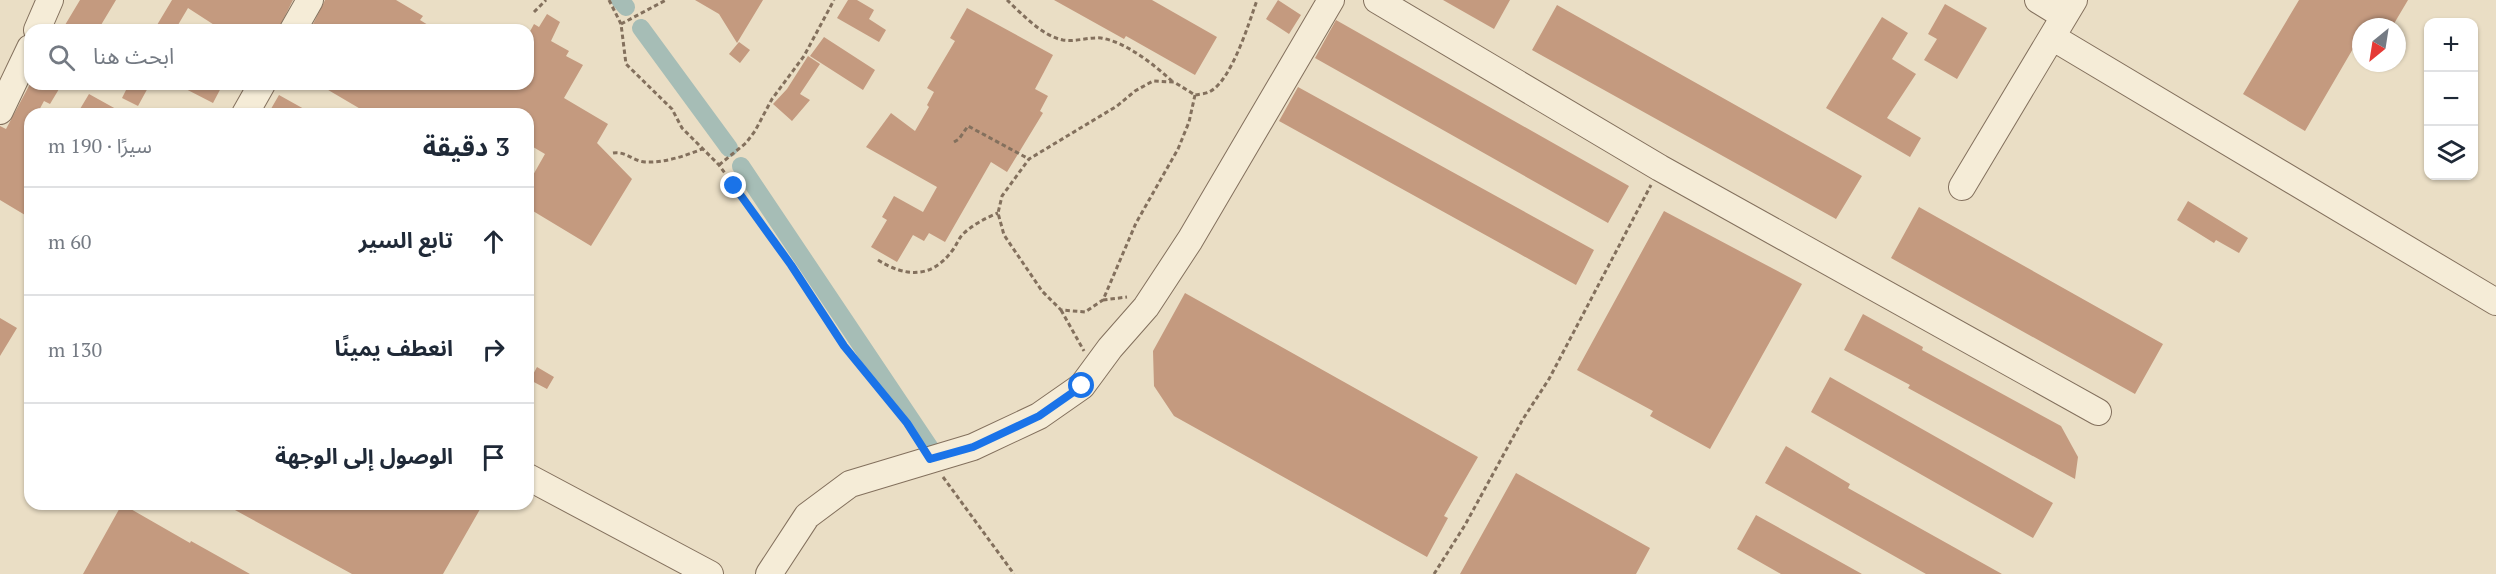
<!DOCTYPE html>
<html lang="ar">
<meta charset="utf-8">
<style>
:root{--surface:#fff;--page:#f2f2f3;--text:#1f2937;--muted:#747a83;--line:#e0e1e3}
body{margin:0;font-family:"PT Serif","Noto Sans Arabic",serif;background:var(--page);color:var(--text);direction:rtl}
.controls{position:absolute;right:18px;top:18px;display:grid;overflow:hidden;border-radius:12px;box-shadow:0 2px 4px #0004}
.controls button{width:54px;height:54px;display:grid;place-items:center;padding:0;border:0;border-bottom:2px solid var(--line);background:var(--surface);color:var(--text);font:30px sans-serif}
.compass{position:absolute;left:2352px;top:18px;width:54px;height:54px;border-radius:50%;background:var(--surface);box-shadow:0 2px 4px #0004;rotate:210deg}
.stop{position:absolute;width:18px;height:18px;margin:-14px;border:4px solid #1a73e8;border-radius:50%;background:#fff}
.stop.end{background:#1a73e8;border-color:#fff;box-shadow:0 2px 6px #0008}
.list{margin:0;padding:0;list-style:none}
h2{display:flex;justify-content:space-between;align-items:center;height:78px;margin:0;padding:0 24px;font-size:26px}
h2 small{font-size:20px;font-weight:400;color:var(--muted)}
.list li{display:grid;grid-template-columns:39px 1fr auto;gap:18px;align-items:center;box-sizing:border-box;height:108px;padding:0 24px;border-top:2px solid var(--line)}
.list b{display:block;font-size:22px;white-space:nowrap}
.list em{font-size:20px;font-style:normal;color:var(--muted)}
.icon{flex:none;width:33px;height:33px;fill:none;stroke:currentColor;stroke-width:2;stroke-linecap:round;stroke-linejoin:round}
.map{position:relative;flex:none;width:2496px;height:574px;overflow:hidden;direction:ltr}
.search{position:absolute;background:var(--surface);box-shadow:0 2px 4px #0004;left:24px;top:24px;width:510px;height:66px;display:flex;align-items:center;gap:15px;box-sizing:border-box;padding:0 21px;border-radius:18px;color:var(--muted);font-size:22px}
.panel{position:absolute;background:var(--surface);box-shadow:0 2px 4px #0004;left:24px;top:108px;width:510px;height:402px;border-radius:18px;direction:rtl}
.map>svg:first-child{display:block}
</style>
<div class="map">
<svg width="2496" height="574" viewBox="0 0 2496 574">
<rect width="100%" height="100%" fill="#eadec5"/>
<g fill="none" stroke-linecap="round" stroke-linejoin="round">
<!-- canal -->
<path stroke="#a6bdb6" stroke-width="18" d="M 620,0 L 626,7
M 641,28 L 729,148
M 741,166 L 936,457"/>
</g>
<!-- building -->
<path fill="#c49a7f" d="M 80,0 L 116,0 L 98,30 L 62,30 Z
M 172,0 L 293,0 L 278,30 L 222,30 L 188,8 L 175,30 L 154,30 Z
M 325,0 L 396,0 L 423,16 L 420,20 L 436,30 L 310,30 Z
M 695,0 L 763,0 L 737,43 L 719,14 Z
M 848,0 L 857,0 L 874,10 L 869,19 L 886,30 L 879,42 L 837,18 Z
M 1054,0 L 1152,0 L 1217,37 L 1195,75 L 1126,36 L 1124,39 Z
M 1278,0 L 1301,15 L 1289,34 L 1266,19 Z
M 1443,0 L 1510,0 L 1494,29 Z
M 2299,0 L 2408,0 L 2392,27 L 2382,27 L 2370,20 L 2366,27 L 2361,27 L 2361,35 L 2305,131 L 2243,94 Z
M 1945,4 L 1987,28 L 1957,79 L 1924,60 L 1937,39 L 1928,34 Z
M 1557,5 L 1862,176 L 1836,219 L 1532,50 Z
M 967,8 L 1053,55 L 1035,89 L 1048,96 L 1040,111 L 1043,113 L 1007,172 L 991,162 L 945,242 L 929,233 L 924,241 L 913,235 L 897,262 L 871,247 L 887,220 L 882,217 L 894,196 L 923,212 L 937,187 L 866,147 L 891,113 L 915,131 L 929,107 L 927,105 L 934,92 L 927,88 L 955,41 L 950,38 Z
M 547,14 L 560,22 L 551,41 L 569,51 L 566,56 L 583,65 L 564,98 L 608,124 L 597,143 L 632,179 L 591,246 L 528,208 L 528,184 L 545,154 L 528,144 L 528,114 L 369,114 L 318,84 L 528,84 L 528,35 L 534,24 L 539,27 Z
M 1882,17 L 1908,33 L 1892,59 L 1916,74 L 1887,118 L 1921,138 L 1910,157 L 1826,108 Z
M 1336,20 L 1629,186 L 1608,223 L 1315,58 Z
M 824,37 L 875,70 L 863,90 L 810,56 Z
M 739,42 L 750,50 L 740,63 L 729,54 Z
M 808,56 L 820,64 L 800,94 L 810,100 L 792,121 L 773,104 L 787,89 Z
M 30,84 L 62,84 L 50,104 L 44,101 L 37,114 L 30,114 L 30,218 L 0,200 L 0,126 L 6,129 Z
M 129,84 L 150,84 L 138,106 L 122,98 Z
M 176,84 L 223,84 L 213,103 Z
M 1298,87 L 1594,250 L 1576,285 L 1279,121 Z
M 89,94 L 125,114 L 77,114 Z
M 279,95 L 313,114 L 268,114 Z
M 2188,201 L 2248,238 L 2239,253 L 2216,240 L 2214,243 L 2177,220 Z
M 1919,207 L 2163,344 L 2135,394 L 1891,258 Z
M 1664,211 L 1802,284 L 1710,449 L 1650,416 L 1653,411 L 1577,370 Z
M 1185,293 L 1478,457 L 1444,516 L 1448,518 L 1427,557 L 1174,416 L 1154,386 L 1153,351 Z
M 1863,314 L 1923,347 L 1922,350 L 2061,426 L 2078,457 L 2075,479 L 1908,388 L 1910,385 L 1844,350 Z
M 0,318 L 17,328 L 0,356 Z
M 537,367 L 554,377 L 547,389 L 530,380 Z
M 1830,377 L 2053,503 L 2033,538 L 1811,412 Z
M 1786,446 L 1850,484 L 1848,488 L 2002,574 L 1926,574 L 1765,483 Z
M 1516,473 L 1650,548 L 1636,574 L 1460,574 Z
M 122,504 L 190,543 L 191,541 L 250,574 L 83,574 Z
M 224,504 L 483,504 L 443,574 L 352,574 Z
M 1756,515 L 1862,574 L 1781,574 L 1737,549 Z"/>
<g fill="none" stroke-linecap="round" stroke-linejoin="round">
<!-- minor casing -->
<g stroke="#83705d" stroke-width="28">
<path id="minor" d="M 1377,0 L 1660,168 L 2098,412
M 2038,0 L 2064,16
M 37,30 L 50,0
M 293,30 L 310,0
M 2052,37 L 2496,302
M 0,111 L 30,48
M 245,114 L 262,84
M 1962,187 L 2074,0
M 528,477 L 710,574
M 769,574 L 807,516 L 850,484 L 973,447 L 1039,416 L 1082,386 L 1110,348 L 1146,307 L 1190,240 L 1331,0"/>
</g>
<!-- path -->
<path stroke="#83705d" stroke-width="3" stroke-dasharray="4.5 3" stroke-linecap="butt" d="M 609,0 L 621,24 L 626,64 L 672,109 L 682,128 L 719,165 L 791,265 L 844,346 L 907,423 L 919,442
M 1007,0 C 1022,14 1042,36 1063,40 C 1076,42 1088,37 1101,38 C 1126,42 1153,64 1172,81
M 534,12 L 546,0
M 621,24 L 666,0
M 1195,95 L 1189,122 L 1178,149 L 1136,223 L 1103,300 L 1085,312 L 1061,310 L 1042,291 L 1004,235 L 998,213 L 1002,196 L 1029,159 L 1117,106 L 1135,91 L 1153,81 L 1174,82 L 1195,95 C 1199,94 1205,94 1209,92 C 1231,82 1249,23 1257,0
M 954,142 L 959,139 L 968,126 L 1029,159
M 613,153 C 626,151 633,161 645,162 C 664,163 685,156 702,149
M 719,165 L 746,143 L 755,131 L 772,99 L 804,56 L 834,0
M 878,260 C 905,277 931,279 952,251 C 956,246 958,240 962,235 C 971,226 985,218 998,213
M 1103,300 L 1127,297
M 1061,310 L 1084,351
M 943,477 L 1014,574
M 1434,574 L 1465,525 L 1523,419 L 1549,379 L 1651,185"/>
<!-- minor -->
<use href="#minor" stroke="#f5ecd7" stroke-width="26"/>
</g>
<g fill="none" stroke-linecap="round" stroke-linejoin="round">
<!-- route -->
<path stroke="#1a73e8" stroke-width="8" d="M 734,186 L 791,265 L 844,346 L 907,423 L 930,459 L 973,447 L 1039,416 L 1082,386"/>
</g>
</svg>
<div class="controls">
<button>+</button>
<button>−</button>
<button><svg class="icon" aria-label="layers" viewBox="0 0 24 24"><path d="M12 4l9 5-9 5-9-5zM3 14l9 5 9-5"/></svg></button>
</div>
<svg class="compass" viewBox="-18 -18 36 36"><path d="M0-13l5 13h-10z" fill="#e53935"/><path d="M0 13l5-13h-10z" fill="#747a83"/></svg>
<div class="stop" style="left:1082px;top:386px"></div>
<div class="stop end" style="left:734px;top:186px"></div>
<div class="search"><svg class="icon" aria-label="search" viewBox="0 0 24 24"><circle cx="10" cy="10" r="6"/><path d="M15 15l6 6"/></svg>ابحث هنا</div>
<section class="panel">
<h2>3 دقيقة<small>سيرًا · 190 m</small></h2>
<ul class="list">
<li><svg class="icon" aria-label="ahead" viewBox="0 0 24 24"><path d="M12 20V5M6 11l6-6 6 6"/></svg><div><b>تابع السير</b></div><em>60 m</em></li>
<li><svg class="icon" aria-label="right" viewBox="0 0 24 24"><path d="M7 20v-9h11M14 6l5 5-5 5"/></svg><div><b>انعطف يمينًا</b></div><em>130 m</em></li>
<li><svg class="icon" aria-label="arrive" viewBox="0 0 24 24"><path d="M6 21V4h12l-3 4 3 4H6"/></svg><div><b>الوصول إلى الوجهة</b></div></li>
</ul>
</section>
</div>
